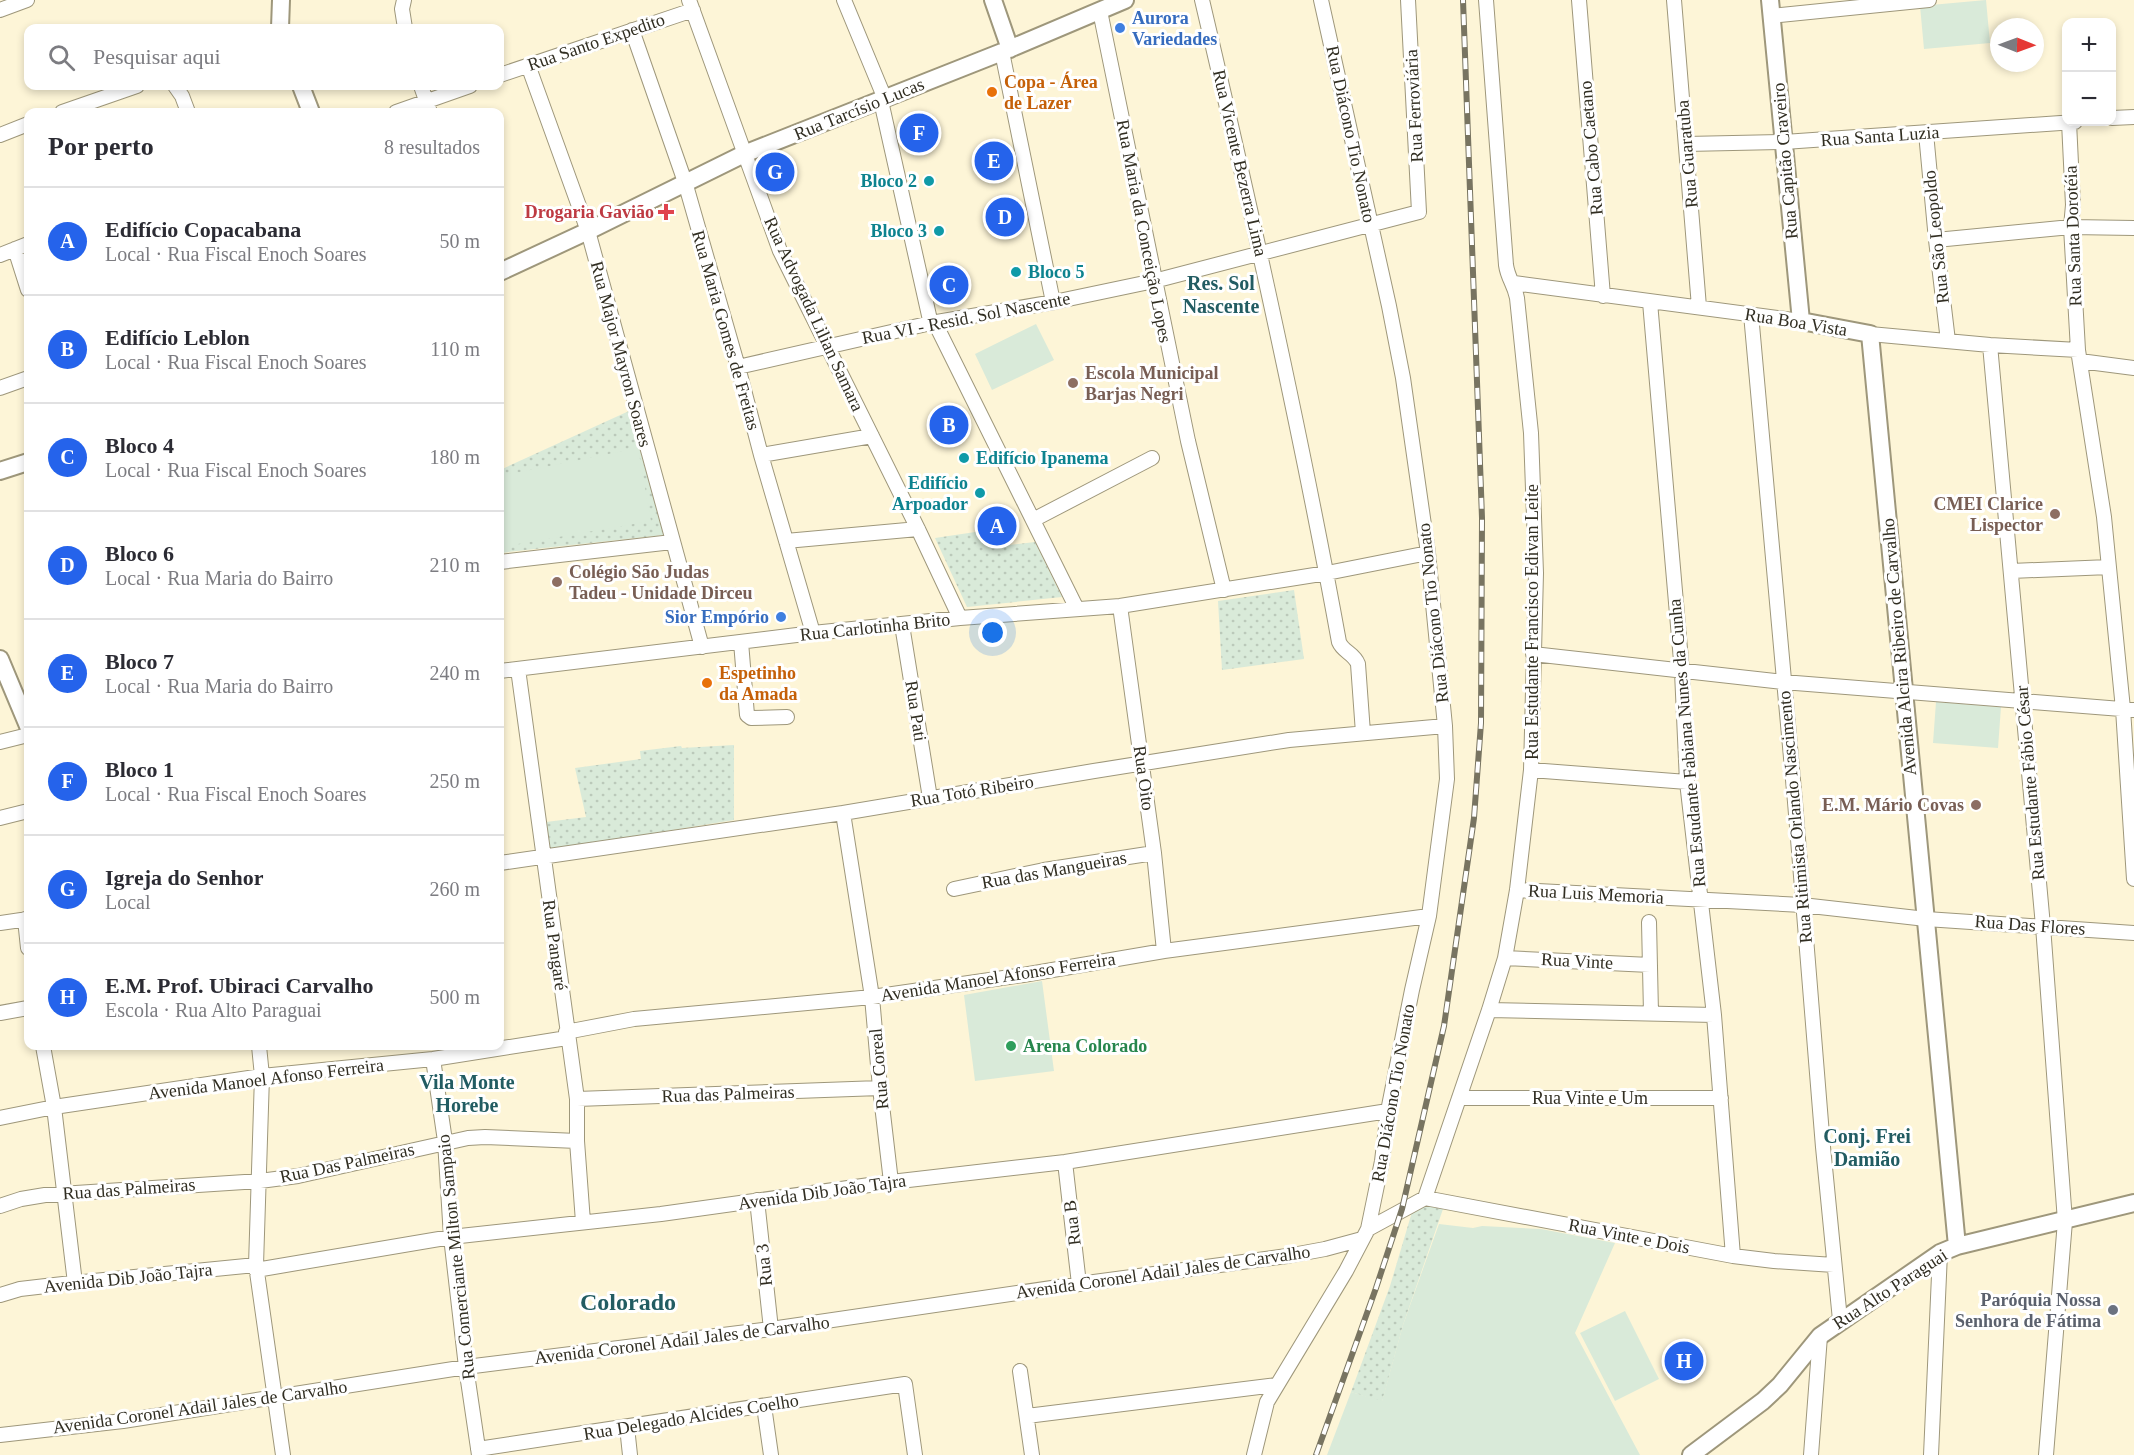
<!DOCTYPE html>
<html lang="pt">
<meta charset="utf-8">
<style>
:root{--surface:#fff;--page:#f2f2f3;--text:#2b2b33;--muted:#7c7c81;--line:#e1e1e2;--accent:#2563eb}
body{margin:0;font-family:"Times New Roman",serif;background:var(--page);color:var(--text)}
.controls{position:absolute;right:18px;top:18px;display:grid;overflow:hidden;border-radius:12px;box-shadow:0 3px 9px #0003}
.controls button{width:54px;height:54px;display:grid;place-items:center;padding:0;border:0;border-bottom:2px solid var(--line);background:var(--surface);color:var(--text);font:30px sans-serif}
.compass{position:absolute;left:1990px;top:18px;width:54px;height:54px;border-radius:50%;background:var(--surface);box-shadow:0 3px 9px #0003;rotate:91deg}
.you{position:absolute;left:993px;top:633px;width:21px;height:21px;margin:-15px;border:4px solid #fff;border-radius:50%;background:#1a73e8;box-shadow:0 0 0 9px #1a73e833}
.badge{display:grid;place-items:center;width:39px;height:39px;border-radius:50%;background:var(--accent);color:#fff;font-size:20px;font-weight:700}
.pin{position:absolute;translate:-50% -50%;border:3px solid #fff;box-shadow:0 2px 6px #0006}
.list{margin:0;padding:0;list-style:none}
h2{display:flex;justify-content:space-between;align-items:center;height:78px;margin:0;padding:0 24px;font-size:26px}
h2 small{font-size:20px;font-weight:400;color:var(--muted)}
.list li{display:grid;grid-template-columns:39px 1fr auto;gap:18px;align-items:center;box-sizing:border-box;height:108px;padding:0 24px;border-top:2px solid var(--line)}
.list b{display:block;font-size:22px;white-space:nowrap}
.list p{margin:0;font-size:20px;white-space:nowrap;color:var(--muted)}
.list em{font-size:20px;font-style:normal;color:var(--muted)}
.icon{flex:none;width:33px;height:33px;fill:none;stroke:currentColor;stroke-width:2;stroke-linecap:round;stroke-linejoin:round}
.map{position:relative;flex:none;width:2134px;height:1455px;overflow:hidden}
.search{position:absolute;background:var(--surface);box-shadow:0 3px 9px #0003;left:24px;top:24px;width:480px;height:66px;display:flex;align-items:center;gap:15px;box-sizing:border-box;padding:0 21px;border-radius:12px;color:var(--muted);font-size:22px}
.panel{position:absolute;background:var(--surface);box-shadow:0 3px 9px #0003;left:24px;top:108px;width:480px;height:942px;border-radius:12px}
.map>svg:first-child{display:block}
</style>
<div class="map">
<svg width="2134" height="1455" viewBox="0 0 2134 1455">
<defs>
<pattern id="grass-dots" width="8" height="8" patternUnits="userSpaceOnUse" patternTransform="scale(1.5)"><rect width="8" height="8" fill="#d9ead9"/><path d="M2 2h.1M6 6h.1" fill="none" stroke="#bbc9ba" stroke-width="1.8" stroke-linecap="round"/></pattern>
</defs>
<rect width="100%" height="100%" fill="#fdf5d7"/>
<!-- grass -->
<path fill="url(#grass-dots)" d="M 629,411 L 664,535 L 500,553 L 500,470 Z
M 982,531 L 991,547 L 1035,542 L 1062,597 L 967,607 L 935,538 Z
M 1294,590 L 1304,659 L 1222,670 L 1218,601 Z
M 734,745 L 734,820 L 550,850 L 546,822 L 586,817 L 575,768 L 641,759 L 640,751 L 681,746 L 682,748 Z
M 1426,1206 L 1443,1209 L 1403,1325 L 1382,1402 L 1351,1392 L 1390,1286 L 1412,1212 Z"/>
<!-- green -->
<path fill="#d9ead9" d="M 1986,0 L 1990,43 L 1924,49 L 1920,6 Z
M 1036,324 L 1054,360 L 992,390 L 975,354 Z
M 638,448 L 651,521 L 506,546 L 506,552 L 500,553 L 500,476 Z
M 1936,702 L 2001,707 L 1998,748 L 1933,743 Z
M 1042,981 L 1054,1071 L 975,1081 L 964,995 Z
M 1439,1224 L 1473,1228 L 1482,1226 L 1541,1229 L 1615,1243 L 1575,1333 L 1640,1455 L 1327,1455 L 1351,1392 L 1382,1401 L 1403,1325 Z
M 1625,1311 L 1659,1379 L 1615,1401 L 1580,1333 Z"/>
<g fill="none" stroke-linecap="round" stroke-linejoin="round">
<!-- minor casing -->
<g stroke="#9e977b" stroke-width="16">
<path id="minor" d="M 404,0 L 402,9 L 405,28
M 689,0 L 780,251 L 918,529 L 960,618
M 844,0 L 885,99
M 1202,0 C 1252,213 1300,427 1339,642 C 1343,652 1354,653 1358,664 L 1363,733
M 1579,0 L 1603,296
M 1674,0 L 1699,307
M 0,10 L 27,0
M 1100,11 L 1188,441 L 1224,590
M 1771,16 L 1929,0
M 632,30 L 685,182 L 738,367 L 761,455 L 813,633
M 1002,52 L 1053,302
M 528,65 L 588,231 L 702,647
M 500,75 L 693,10
M 175,86 L 182,96 L 188,112
M 421,86 L 430,112
M 881,101 L 930,320 L 937,327 L 1077,609
M 62,112 L 137,86
M 396,112 L 470,86
M 2112,118 L 2134,117
M 2069,122 L 2073,205 L 2071,227 L 2078,350 L 2104,517 L 2123,709 L 2134,879
M 1926,133 L 1936,240 L 1948,341
M 0,135 L 28,124
M 1686,144 L 1784,142 L 2075,122
M 1936,240 L 2071,227 L 2134,228
M 15,249 L 28,290
M 0,255 L 28,244
M 1514,283 L 1801,321
M 1650,302 L 1682,672 L 1687,782 L 1714,1015 L 1733,1256
M 1751,314 L 1795,802 L 1823,1147 L 1840,1320
M 1870,334 L 1990,345 L 2078,350
M 1990,345 L 2043,926 L 2065,1221 L 2046,1455
M 2080,361 L 2134,368
M 738,367 L 931,323 L 1054,302 L 1154,281 L 1419,212 L 1408,0
M 0,388 L 28,378
M 761,455 L 872,436
M 1033,520 L 1152,458
M 786,541 L 918,529
M 500,562 L 672,542
M 2011,571 L 2109,567
M 1120,606 L 1154,853 L 1164,951
M 902,625 L 930,798
M 741,642 L 747,715 L 751,718 L 787,717
M 1533,654 L 1783,682 L 2134,710
M 518,669 L 577,1099 L 577,1141 L 583,1222
M 500,671 L 813,633 L 960,618 L 1120,606 L 1327,573 L 1428,553
M 0,742 L 28,735
M 1531,770 L 1687,782
M 843,813 L 872,997 L 880,1088 L 891,1182
M 0,818 L 28,811
M 500,863 L 843,813 L 1094,771 L 1289,740 L 1445,726
M 954,889 L 1044,870 L 1154,853
M 1517,890 L 1802,905 L 1926,919 L 2134,933
M 25,919 L 28,948
M 1649,922 L 1651,1013
M 0,923 L 28,919
M 1505,958 L 1650,965
M 1489,1010 L 1714,1015
M 0,1013 L 28,1008
M 566,1032 L 634,1019 L 872,997 L 1023,975 L 1164,951 L 1429,916
M 43,1046 L 54,1107 L 75,1283
M 259,1046 L 262,1076 L 256,1265 L 283,1455
M 433,1059 L 445,1141 L 451,1237 L 466,1367 L 479,1455
M 1459,1098 L 1721,1098
M 577,1099 L 880,1088
M 0,1118 L 54,1107 L 262,1076 L 433,1059 L 567,1038
M 1065,1162 L 1079,1284
M 1425,1198 L 1489,1010 L 1505,958 L 1517,890 L 1531,770 L 1536,573 L 1531,433 L 1517,298 C 1514,283 1508,279 1506,265 L 1486,0
M 1425,1198 L 1733,1256 L 1774,1261 L 1834,1265
M 757,1200 L 771,1329
M 0,1206 L 21,1199 L 45,1195 L 260,1181 L 298,1176 L 468,1138 L 485,1137 L 577,1141
M 1368,1229 L 1425,1198
M 256,1270 L 451,1237 L 661,1214 L 891,1182 L 1065,1162 L 1388,1111
M 0,1295 L 20,1289 L 63,1284 L 256,1265
M 1020,1371 L 1032,1455
M 764,1406 L 771,1455
M 1027,1416 L 1276,1385
M 627,1427 L 630,1455
M 0,1435 L 123,1421 L 466,1367 L 771,1329 L 1079,1284 L 1287,1256 L 1325,1249 L 1362,1239
M 478,1449 L 905,1384 L 915,1455
M 1254,1455 L 1267,1402 L 1346,1271 L 1368,1229 L 1382,1161 L 1388,1111 L 1412,990 L 1429,916 L 1447,779 L 1445,726 L 1428,553 L 1403,378 L 1389,306 L 1321,0
M 1811,1455 L 1820,1336
M 1931,1455 L 1940,1253"/>
</g>
<!-- tertiary casing -->
<g stroke="#9e977b" stroke-width="20">
<path id="tertiary" d="M 993,0 L 1010,49
M 1770,0 L 1801,321 L 1870,334 L 1957,1246
M 280,28 L 281,0
M 301,86 L 311,112
M 500,272 L 588,231 L 744,154 L 1002,52 L 1125,0
M 0,471 L 28,462
M 0,659 L 28,726
M 1691,1455 L 1763,1401 L 1780,1385 L 1820,1336 L 1940,1253 L 1957,1246 L 2134,1203"/>
</g>
<!-- minor -->
<use href="#minor" stroke="#fff" stroke-width="14"/>
<!-- tertiary -->
<use href="#tertiary" stroke="#fff" stroke-width="16"/>
<!-- rail casing -->
<g stroke="#787461" stroke-width="6">
<path id="rail" d="M 1316,1455 L 1376,1288 L 1402,1209 L 1444,1026 L 1474,818 L 1481,723 L 1482,518 L 1463,0"/>
</g>
<!-- rail -->
<use href="#rail" stroke="#fff" stroke-width="4" stroke-dasharray="11" stroke-linecap="butt"/>
</g>
<!-- markers -->
<g fill="#3f7fe0" stroke="#fff" stroke-width="2">
<circle cx="1120" cy="28" r="6"/>
<circle cx="781" cy="617" r="6"/>
</g>
<g fill="#e8710a" stroke="#fff" stroke-width="2">
<circle cx="992" cy="92" r="6"/>
<circle cx="707" cy="683" r="6"/>
</g>
<g fill="#0f9aa8" stroke="#fff" stroke-width="2">
<circle cx="929" cy="181" r="6"/>
<circle cx="939" cy="231" r="6"/>
<circle cx="1016" cy="272" r="6"/>
<circle cx="964" cy="458" r="6"/>
<circle cx="980" cy="493" r="6"/>
</g>
<path fill="#e0444e" stroke="#fff" stroke-width="2" d="M663 203h6v6h6v6h-6v6h-6v-6h-6v-6h6z"/>
<g fill="#8d6e63" stroke="#fff" stroke-width="2">
<circle cx="1073" cy="383" r="6"/>
<circle cx="2055" cy="514" r="6"/>
<circle cx="557" cy="582" r="6"/>
<circle cx="1976" cy="805" r="6"/>
</g>
<circle fill="#2e9e5b" stroke="#fff" stroke-width="2" cx="1011" cy="1046" r="6"/>
<circle fill="#6b7280" stroke="#fff" stroke-width="2" cx="2113" cy="1310" r="6"/>
<g text-anchor="middle" stroke-width="6" stroke-linejoin="round" paint-order="stroke">
<!-- shop labels -->
<g font-size="18" font-weight="bold" fill="#366cbe" stroke="#fff" text-anchor="start">
<text x="1132" y="24">Aurora<tspan x="1132" dy="21">Variedades</tspan></text>
<text x="769" y="623" text-anchor="end">Sior Empório</text>
</g>
<!-- street labels -->
<g font-size="18" fill="#312e22" stroke="#fff">
<text transform="translate(596 42) rotate(-19)" y="6">Rua Santo Expedito</text>
<text transform="translate(1414 106) rotate(-93)" y="6">Rua Ferroviária</text>
<text transform="translate(859 109) rotate(-22)" y="6">Rua Tarcísio Lucas</text>
<text transform="translate(1351 134) rotate(78)" y="6">Rua Diácono Tio Nonato</text>
<text transform="translate(1880 136) rotate(-4)" y="6">Rua Santa Luzia</text>
<text transform="translate(1591 148) rotate(-95)" y="6">Rua Cabo Caetano</text>
<text transform="translate(1687 154) rotate(-95)" y="6">Rua Guaratuba</text>
<text transform="translate(1785 161) rotate(-95)" y="6">Rua Capitão Craveiro</text>
<text transform="translate(1240 163) rotate(77)" y="6">Rua Vicente Bezerra Lima</text>
<text transform="translate(1144 231) rotate(79)" y="6">Rua Maria da Conceição Lopes</text>
<text transform="translate(2073 236) rotate(-92)" y="6">Rua Santa Dorotéia</text>
<text transform="translate(1936 237) rotate(-96)" y="6">Rua São Leopoldo</text>
<text transform="translate(814 314) rotate(65)" y="6">Rua Advogada Lilian Samara</text>
<text transform="translate(966 318) rotate(-11)" y="6">Rua VI - Resid. Sol Nascente</text>
<text transform="translate(1796 322) rotate(9)" y="6">Rua Boa Vista</text>
<text transform="translate(726 330) rotate(74)" y="6">Rua Maria Gomes de Freitas</text>
<text transform="translate(621 354) rotate(75)" y="6">Rua Major Mayron Soares</text>
<text transform="translate(1433 613) rotate(-96)" y="6">Rua Diácono Tio Nonato</text>
<text transform="translate(1532 622) rotate(-90)" y="6">Rua Estudante Francisco Edivan Leite</text>
<text transform="translate(875 627) rotate(-6)" y="6">Rua Carlotinha Brito</text>
<text transform="translate(1899 647) rotate(-95)" y="6">Avenida Alcira Ribeiro de Carvalho</text>
<text transform="translate(916 711) rotate(81)" y="6">Rua Pati</text>
<text transform="translate(1687 743) rotate(-95)" y="6">Rua Estudante Fabiana Nunes da Cunha</text>
<text transform="translate(1144 778) rotate(82)" y="6">Rua Oito</text>
<text transform="translate(2030 783) rotate(-95)" y="6">Rua Estudante Fábio César</text>
<text transform="translate(972 791) rotate(-9)" y="6">Rua Totó Ribeiro</text>
<text transform="translate(1795 817) rotate(-95)" y="6">Rua Ritimista Orlando Nascimento</text>
<text transform="translate(1054 870) rotate(-10)" y="6">Rua das Mangueiras</text>
<text transform="translate(1596 894) rotate(3)" y="6">Rua Luis Memoria</text>
<text transform="translate(2030 925) rotate(4)" y="6">Rua Das Flores</text>
<text transform="translate(555 945) rotate(82)" y="6">Rua Pangaré</text>
<text transform="translate(1577 961) rotate(3)" y="6">Rua Vinte</text>
<text transform="translate(998 977) rotate(-9)" y="6">Avenida Manoel Afonso Ferreira</text>
<text transform="translate(879 1069) rotate(-95)" y="6">Rua Coreal</text>
<text transform="translate(266 1079) rotate(-7)" y="6">Avenida Manoel Afonso Ferreira</text>
<text transform="translate(1393 1093) rotate(-80)" y="6">Rua Diácono Tio Nonato</text>
<text transform="translate(728 1094) rotate(-2)" y="6">Rua das Palmeiras</text>
<text x="1590" y="1104">Rua Vinte e Um</text>
<text transform="translate(347 1163) rotate(-12)" y="6">Rua Das Palmeiras</text>
<text transform="translate(129 1189) rotate(-4)" y="6">Rua das Palmeiras</text>
<text transform="translate(822 1192) rotate(-8)" y="6">Avenida Dib João Tajra</text>
<text transform="translate(1072 1223) rotate(-97)" y="6">Rua B</text>
<text transform="translate(1629 1236) rotate(11)" y="6">Rua Vinte e Dois</text>
<text transform="translate(456 1257) rotate(-96)" y="6">Rua Comerciante Milton Sampaio</text>
<text transform="translate(764 1265) rotate(-96)" y="6">Rua 3</text>
<text transform="translate(1163 1272) rotate(-8)" y="6">Avenida Coronel Adail Jales de Carvalho</text>
<text transform="translate(128 1278) rotate(-6)" y="6">Avenida Dib João Tajra</text>
<text transform="translate(1890 1289) rotate(-33)" y="6">Rua Alto Paraguai</text>
<text transform="translate(682 1340) rotate(-7)" y="6">Avenida Coronel Adail Jales de Carvalho</text>
<text transform="translate(200 1407) rotate(-8)" y="6">Avenida Coronel Adail Jales de Carvalho</text>
<text transform="translate(691 1417) rotate(-9)" y="6">Rua Delegado Alcides Coelho</text>
</g>
<!-- food labels -->
<g font-size="18" font-weight="bold" fill="#c56008" stroke="#fff" text-anchor="start">
<text x="1004" y="88">Copa - Área<tspan x="1004" dy="21">de Lazer</tspan></text>
<text x="719" y="679">Espetinho<tspan x="719" dy="21">da Amada</tspan></text>
</g>
<!-- culture labels -->
<g font-size="18" font-weight="bold" fill="#0d838f" stroke="#fff" text-anchor="end">
<text x="917" y="187">Bloco 2</text>
<text x="927" y="237">Bloco 3</text>
<text x="1028" y="278" text-anchor="start">Bloco 5</text>
<text x="976" y="464" text-anchor="start">Edifício Ipanema</text>
<text x="968" y="489">Edifício<tspan x="968" dy="21">Arpoador</tspan></text>
</g>
<!-- health labels -->
<g font-size="18" font-weight="bold" fill="#be3a42" stroke="#fff" text-anchor="end">
<text x="654" y="218">Drogaria Gavião</text>
</g>
<!-- education labels -->
<g font-size="18" font-weight="bold" fill="#785e54" stroke="#fff" text-anchor="start">
<text x="1085" y="379">Escola Municipal<tspan x="1085" dy="21">Barjas Negri</tspan></text>
<text x="2043" y="510" text-anchor="end">CMEI Clarice<tspan x="2043" dy="21">Lispector</tspan></text>
<text x="569" y="578">Colégio São Judas<tspan x="569" dy="21">Tadeu - Unidade Dirceu</tspan></text>
<text x="1964" y="811" text-anchor="end">E.M. Mário Covas</text>
</g>
<!-- leisure labels -->
<g font-size="18" font-weight="bold" fill="#27864d" stroke="#fff" text-anchor="start">
<text x="1023" y="1052">Arena Colorado</text>
</g>
<!-- worship labels -->
<g font-size="18" font-weight="bold" fill="#5b616d" stroke="#fff" text-anchor="end">
<text x="2101" y="1306">Paróquia Nossa<tspan x="2101" dy="21">Senhora de Fátima</tspan></text>
</g>
<!-- neighbourhood labels -->
<g font-size="20" font-weight="bold" fill="#225c62" stroke="#fff">
<text x="1221" y="290">Res. Sol<tspan x="1221" dy="23">Nascente</tspan></text>
<text x="467" y="1089">Vila Monte<tspan x="467" dy="23">Horebe</tspan></text>
<text x="1867" y="1143">Conj. Frei<tspan x="1867" dy="23">Damião</tspan></text>
</g>
<!-- district labels -->
<g font-size="24" font-weight="bold" fill="#225c62" stroke="#fff">
<text x="628" y="1310">Colorado</text>
</g>
</g>
</svg>
<div class="controls">
<button>+</button>
<button>−</button>
</div>
<svg class="compass" viewBox="-18 -18 36 36"><path d="M0-13l5 13h-10z" fill="#e53935"/><path d="M0 13l5-13h-10z" fill="#7c7c81"/></svg>
<div class="you"></div>
<div class="pin badge" style="left:997px;top:526px">A</div>
<div class="pin badge" style="left:949px;top:425px">B</div>
<div class="pin badge" style="left:949px;top:285px">C</div>
<div class="pin badge" style="left:1005px;top:217px">D</div>
<div class="pin badge" style="left:994px;top:161px">E</div>
<div class="pin badge" style="left:919px;top:133px">F</div>
<div class="pin badge" style="left:775px;top:172px">G</div>
<div class="pin badge" style="left:1684px;top:1361px">H</div>
<div class="search"><svg class="icon" aria-label="search" viewBox="0 0 24 24"><circle cx="10" cy="10" r="6"/><path d="M15 15l6 6"/></svg>Pesquisar aqui</div>
<section class="panel">
<h2>Por perto<small>8 resultados</small></h2>
<ul class="list">
<li><span class="badge">A</span><div><b>Edifício Copacabana</b><p>Local · Rua Fiscal Enoch Soares</p></div><em>50 m</em></li>
<li><span class="badge">B</span><div><b>Edifício Leblon</b><p>Local · Rua Fiscal Enoch Soares</p></div><em>110 m</em></li>
<li><span class="badge">C</span><div><b>Bloco 4</b><p>Local · Rua Fiscal Enoch Soares</p></div><em>180 m</em></li>
<li><span class="badge">D</span><div><b>Bloco 6</b><p>Local · Rua Maria do Bairro</p></div><em>210 m</em></li>
<li><span class="badge">E</span><div><b>Bloco 7</b><p>Local · Rua Maria do Bairro</p></div><em>240 m</em></li>
<li><span class="badge">F</span><div><b>Bloco 1</b><p>Local · Rua Fiscal Enoch Soares</p></div><em>250 m</em></li>
<li><span class="badge">G</span><div><b>Igreja do Senhor</b><p>Local</p></div><em>260 m</em></li>
<li><span class="badge">H</span><div><b>E.M. Prof. Ubiraci Carvalho</b><p>Escola · Rua Alto Paraguai</p></div><em>500 m</em></li>
</ul>
</section>
</div>
